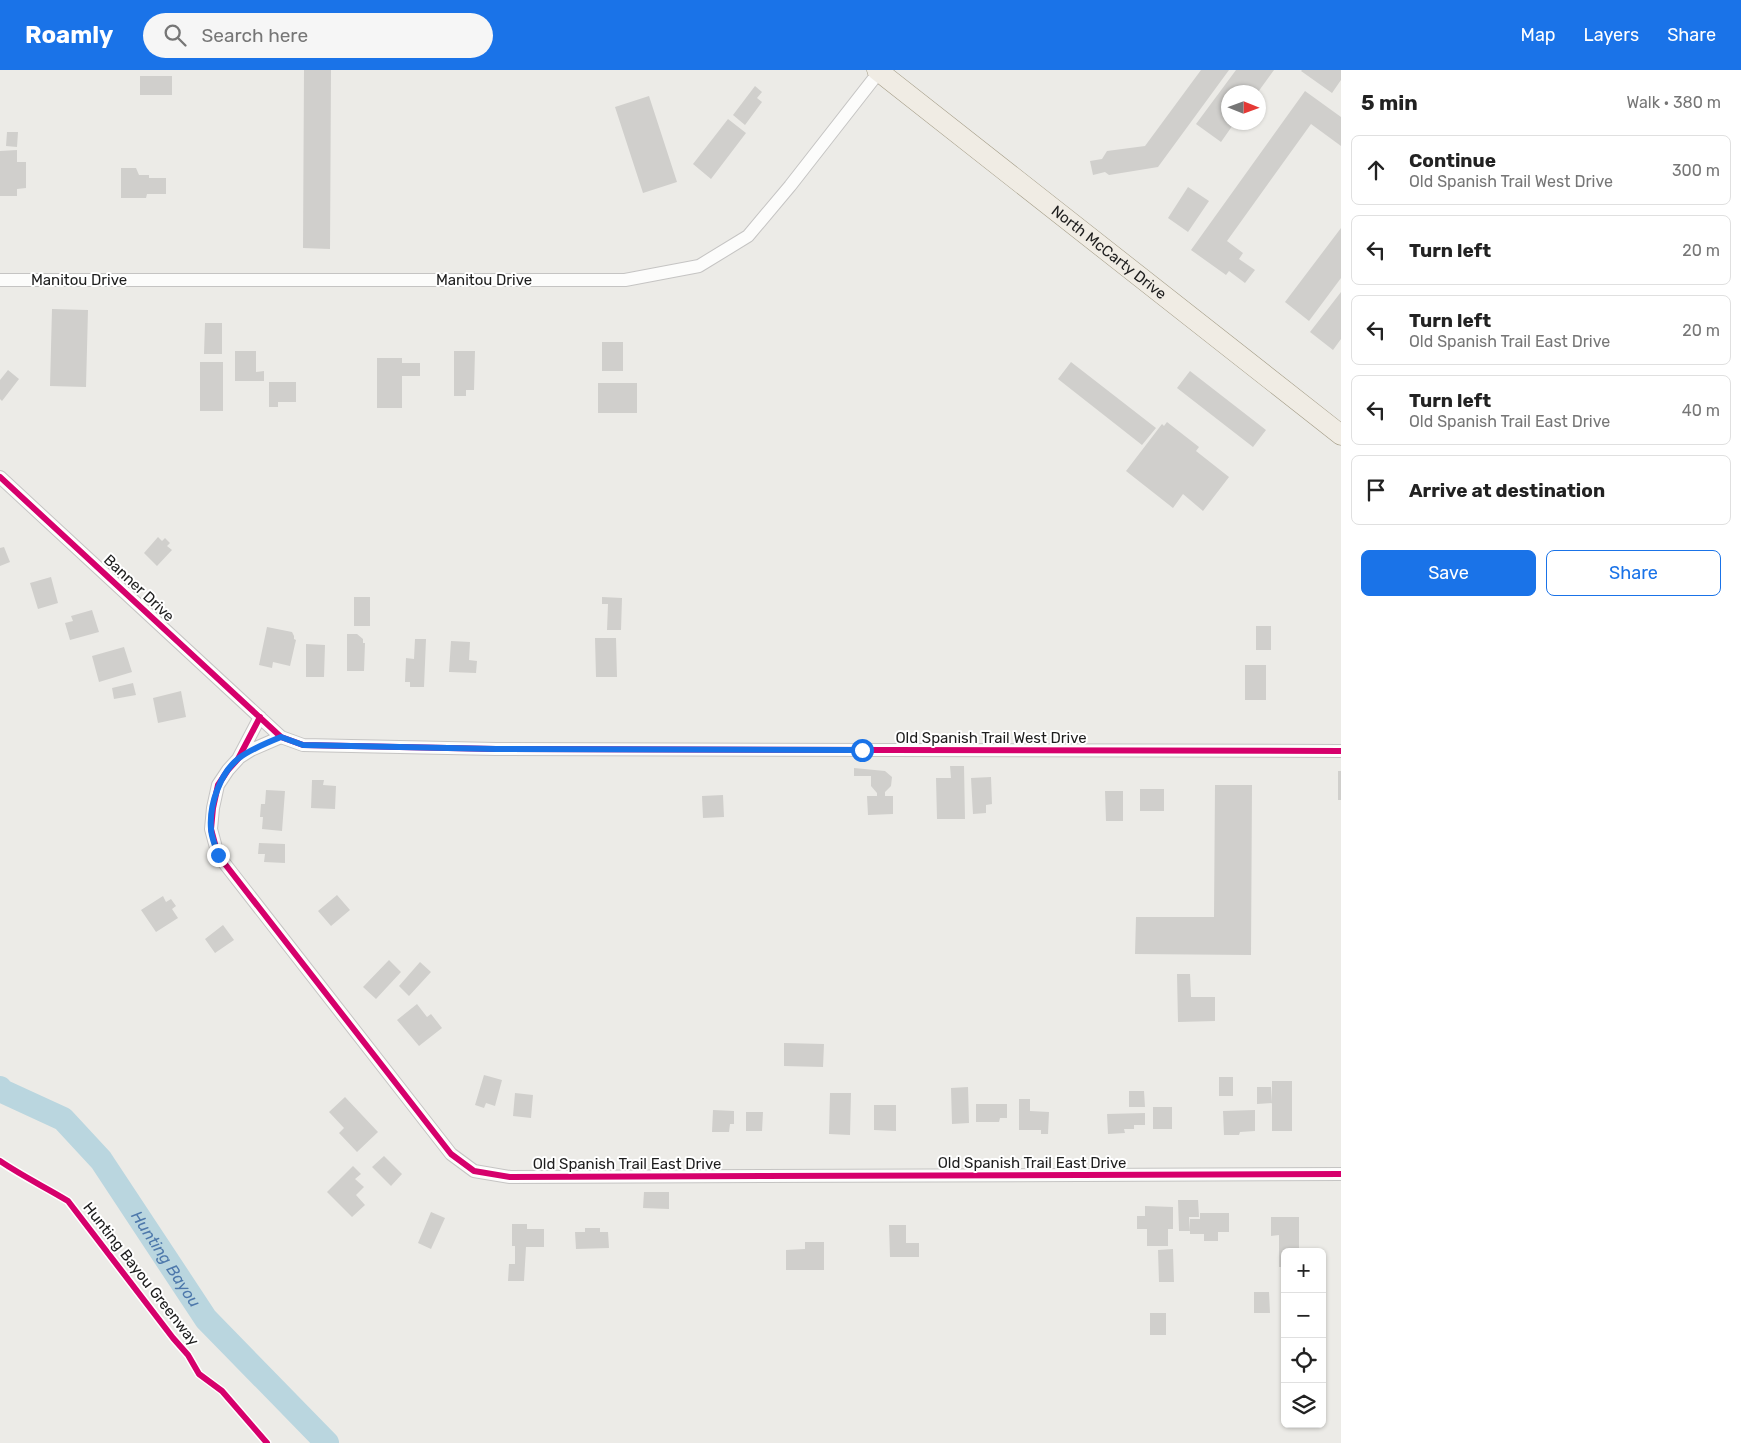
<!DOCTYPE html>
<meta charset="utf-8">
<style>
:root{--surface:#fff;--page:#f6f6f6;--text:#222;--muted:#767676;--line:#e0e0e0;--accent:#1a73e8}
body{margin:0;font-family:Rubik,sans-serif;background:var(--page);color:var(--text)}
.controls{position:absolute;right:15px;bottom:15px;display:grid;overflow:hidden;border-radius:8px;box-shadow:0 1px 4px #0004}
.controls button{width:45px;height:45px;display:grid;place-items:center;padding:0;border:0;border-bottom:1px solid var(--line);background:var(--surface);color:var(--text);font:25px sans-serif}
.compass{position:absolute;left:1221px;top:15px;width:45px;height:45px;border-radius:50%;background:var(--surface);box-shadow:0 1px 4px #0004;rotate:91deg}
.stop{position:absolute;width:15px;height:15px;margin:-11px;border:4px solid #1a73e8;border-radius:50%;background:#fff}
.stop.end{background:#1a73e8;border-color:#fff;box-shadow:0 1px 5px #0008}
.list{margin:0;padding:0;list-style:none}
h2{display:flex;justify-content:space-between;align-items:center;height:65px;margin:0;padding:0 20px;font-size:21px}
h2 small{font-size:16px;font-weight:400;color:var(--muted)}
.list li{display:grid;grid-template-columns:32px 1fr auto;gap:15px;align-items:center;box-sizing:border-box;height:70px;margin:0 10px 10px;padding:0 10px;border:1px solid var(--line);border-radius:8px}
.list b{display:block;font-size:19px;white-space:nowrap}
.list p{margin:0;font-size:16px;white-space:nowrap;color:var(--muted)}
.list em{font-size:16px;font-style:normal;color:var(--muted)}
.actions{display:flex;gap:10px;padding:15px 20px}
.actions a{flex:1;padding:11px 0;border:1px solid var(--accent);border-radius:8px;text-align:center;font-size:18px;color:var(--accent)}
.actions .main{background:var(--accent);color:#fff}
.icon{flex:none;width:28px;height:28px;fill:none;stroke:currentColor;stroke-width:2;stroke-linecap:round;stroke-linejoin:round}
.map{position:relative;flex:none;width:1341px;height:1373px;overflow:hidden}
header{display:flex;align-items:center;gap:30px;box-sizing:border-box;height:70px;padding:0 25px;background:var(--accent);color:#fff}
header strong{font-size:24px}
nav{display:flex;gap:28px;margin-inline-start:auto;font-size:18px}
.search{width:350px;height:45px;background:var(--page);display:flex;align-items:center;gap:12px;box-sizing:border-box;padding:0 18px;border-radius:28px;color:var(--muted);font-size:19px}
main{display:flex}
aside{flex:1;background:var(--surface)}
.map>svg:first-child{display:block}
</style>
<header>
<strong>Roamly</strong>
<div class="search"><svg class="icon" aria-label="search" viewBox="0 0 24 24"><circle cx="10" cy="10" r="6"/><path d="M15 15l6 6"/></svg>Search here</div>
<nav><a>Map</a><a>Layers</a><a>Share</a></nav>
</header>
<main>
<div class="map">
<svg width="1341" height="1373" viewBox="0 0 1341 1373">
<rect width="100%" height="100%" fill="#ecebe7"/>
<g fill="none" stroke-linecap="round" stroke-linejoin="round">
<!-- river -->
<path stroke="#bad6df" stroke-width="24" id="s1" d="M 0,1018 L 2,1021 L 63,1049 L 101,1090 L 206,1249 L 327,1373"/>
</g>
<!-- building -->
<path fill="#d0cfcc" d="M 304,0 L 331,0 L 330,179 L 303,178 Z
M 1201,0 L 1229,0 L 1158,97 L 1109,105 L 1105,102 L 1093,105 L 1090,91 L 1102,89 L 1107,81 L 1145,76 Z
M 1236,0 L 1274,0 L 1258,22 L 1228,22 L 1228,52 L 1235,52 L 1221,72 L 1196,54 Z
M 1302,0 L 1341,0 L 1341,10 L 1332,23 L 1301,1 Z
M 140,6 L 172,6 L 172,25 L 140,25 Z
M 755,16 L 762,22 L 757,28 L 762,32 L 745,55 L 733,45 Z
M 1305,21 L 1341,47 L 1341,76 L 1311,54 L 1227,171 L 1243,183 L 1239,189 L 1255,200 L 1245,213 L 1229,201 L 1226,205 L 1191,180 Z
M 649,26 L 677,112 L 643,123 L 615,37 Z
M 728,49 L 746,63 L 711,109 L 693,94 Z
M 7,62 L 18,62 L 17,77 L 6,76 Z
M 17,80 L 17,92 L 26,92 L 26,118 L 17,119 L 17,126 L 0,126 L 0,81 Z
M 121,98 L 136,98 L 139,105 L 149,105 L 149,108 L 166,108 L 166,124 L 147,124 L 146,128 L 121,128 Z
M 1188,117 L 1209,131 L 1188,162 L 1168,148 Z
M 1341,158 L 1341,208 L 1309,251 L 1285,232 Z
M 1341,222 L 1341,269 L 1333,280 L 1310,262 Z
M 52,239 L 88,240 L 86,317 L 50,316 Z
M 205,253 L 222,253 L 222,284 L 204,284 Z
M 602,272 L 623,272 L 623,301 L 602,301 Z
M 235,281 L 256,281 L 256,302 L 264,301 L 264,311 L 235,311 Z
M 454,281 L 475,281 L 474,320 L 466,320 L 466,326 L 454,326 Z
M 377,288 L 402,288 L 402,293 L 420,293 L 420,306 L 402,306 L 402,338 L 377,338 Z
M 200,292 L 223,292 L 223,341 L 200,341 Z
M 1071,292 L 1156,358 L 1142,375 L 1058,309 Z
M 8,300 L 19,309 L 2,331 L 0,329 L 0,310 Z
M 1190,301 L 1266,360 L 1253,377 L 1177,318 Z
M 269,312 L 296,312 L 296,332 L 278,332 L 278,337 L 269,337 Z
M 598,313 L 637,313 L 637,343 L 598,343 Z
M 1167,352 L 1199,377 L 1196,381 L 1229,407 L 1203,441 L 1183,424 L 1173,438 L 1126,401 L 1162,354 L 1164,356 Z
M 158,467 L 162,471 L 165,468 L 170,473 L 167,476 L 172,480 L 157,496 L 144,483 Z
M 4,477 L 10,492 L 0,496 L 0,478 Z
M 51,507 L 58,533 L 38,539 L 30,513 Z
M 354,527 L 370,527 L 370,556 L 354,556 Z
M 602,527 L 622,528 L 621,560 L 607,560 L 608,534 L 602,534 Z
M 92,540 L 99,562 L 70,570 L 65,553 L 73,551 L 71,546 Z
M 1256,556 L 1271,556 L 1271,580 L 1256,580 Z
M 267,557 L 292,562 L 294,566 L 294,569 L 296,570 L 290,596 L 273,592 L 272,598 L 259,595 Z
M 347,564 L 357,564 L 363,569 L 363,573 L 365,573 L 364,601 L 347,601 Z
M 595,568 L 616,568 L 617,607 L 596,607 Z
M 415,569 L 426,569 L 424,617 L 410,617 L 410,612 L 405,612 L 406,588 L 414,589 Z
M 451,571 L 470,572 L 469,590 L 477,591 L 476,603 L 449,602 Z
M 306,574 L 325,575 L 324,607 L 306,607 Z
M 124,577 L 132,602 L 99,612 L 92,586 Z
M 1245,595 L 1266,595 L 1266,630 L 1245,630 Z
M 133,613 L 136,625 L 114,629 L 112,618 Z
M 181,621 L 186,647 L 158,653 L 153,628 Z
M 950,696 L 964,696 L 965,749 L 937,749 L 936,708 L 951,708 Z
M 854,698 L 885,701 L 892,707 L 891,716 L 885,722 L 885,726 L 893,726 L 893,744 L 868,745 L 867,726 L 877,726 L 877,723 L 871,716 L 871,706 L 854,706 Z
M 1338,701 L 1341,701 L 1341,730 L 1338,730 Z
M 991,707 L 992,734 L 986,735 L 986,743 L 973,744 L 971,708 Z
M 312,710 L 324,710 L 323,715 L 336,716 L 335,739 L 311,738 Z
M 1215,715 L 1252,715 L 1251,885 L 1135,884 L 1136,847 L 1214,847 Z
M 1140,719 L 1164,719 L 1164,741 L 1140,741 Z
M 266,720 L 285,721 L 282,761 L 262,759 L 263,747 L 260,747 L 261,734 L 265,734 Z
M 1105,721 L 1123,721 L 1123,751 L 1106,751 Z
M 723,725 L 724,747 L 703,748 L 702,726 Z
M 259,773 L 285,774 L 285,793 L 264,792 L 265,784 L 258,784 Z
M 337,825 L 350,840 L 331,856 L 318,841 Z
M 163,826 L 166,832 L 171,829 L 176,836 L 172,839 L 178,848 L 156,862 L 141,840 Z
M 223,855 L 234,870 L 215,883 L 205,869 Z
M 389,890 L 401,902 L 376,929 L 363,917 Z
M 420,892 L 431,902 L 409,926 L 399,916 Z
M 1177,904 L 1190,904 L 1191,927 L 1215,927 L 1215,951 L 1178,952 Z
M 417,934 L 427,947 L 431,944 L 442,958 L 419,976 L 397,950 Z
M 784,973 L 824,974 L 823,997 L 784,996 Z
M 484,1005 L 502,1010 L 495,1036 L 486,1033 L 484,1038 L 475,1035 Z
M 1219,1007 L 1233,1007 L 1233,1026 L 1219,1026 Z
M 1272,1011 L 1292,1011 L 1292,1061 L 1272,1061 Z
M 968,1017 L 969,1053 L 952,1054 L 951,1018 Z
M 1257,1017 L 1271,1017 L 1272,1033 L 1257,1034 Z
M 1129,1021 L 1144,1021 L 1145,1037 L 1129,1037 Z
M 515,1023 L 533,1025 L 531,1048 L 513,1046 Z
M 830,1023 L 851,1023 L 850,1065 L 829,1064 Z
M 345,1027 L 378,1062 L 357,1082 L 339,1063 L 344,1058 L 329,1042 Z
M 1019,1029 L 1030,1029 L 1030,1041 L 1049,1042 L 1048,1064 L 1041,1064 L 1041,1060 L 1019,1060 Z
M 976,1034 L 1007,1034 L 1007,1048 L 1000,1048 L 999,1052 L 976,1052 Z
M 874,1035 L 896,1035 L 896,1061 L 874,1060 Z
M 1153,1037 L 1172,1037 L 1172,1059 L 1153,1059 Z
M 713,1040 L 734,1041 L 734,1054 L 730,1054 L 729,1062 L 712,1062 Z
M 1255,1040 L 1255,1061 L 1240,1062 L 1239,1065 L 1224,1065 L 1223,1041 Z
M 746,1042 L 763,1042 L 762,1061 L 746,1061 Z
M 1145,1043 L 1145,1055 L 1134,1055 L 1134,1059 L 1124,1059 L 1125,1063 L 1108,1064 L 1107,1044 Z
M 384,1086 L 402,1104 L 391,1116 L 372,1097 Z
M 353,1096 L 361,1104 L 355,1109 L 364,1117 L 356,1125 L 365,1135 L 352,1147 L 327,1122 Z
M 644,1122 L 669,1122 L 669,1139 L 643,1138 Z
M 1178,1130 L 1198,1130 L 1199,1147 L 1189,1147 L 1190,1161 L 1179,1161 Z
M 1145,1136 L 1173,1137 L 1173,1159 L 1168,1159 L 1168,1176 L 1147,1176 L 1147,1159 L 1137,1159 L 1137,1146 L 1145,1146 Z
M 431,1142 L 445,1148 L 431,1179 L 418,1173 Z
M 1200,1143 L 1229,1143 L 1229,1162 L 1218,1162 L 1218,1171 L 1204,1171 L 1204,1164 L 1190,1164 L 1190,1149 L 1200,1149 Z
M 1271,1147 L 1299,1147 L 1299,1182 L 1285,1182 L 1285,1197 L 1279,1197 L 1279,1165 L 1271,1166 Z
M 512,1154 L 527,1154 L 527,1159 L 544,1159 L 544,1177 L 526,1177 L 524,1211 L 508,1211 L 509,1194 L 515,1194 L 515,1176 L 512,1176 Z
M 889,1155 L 906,1155 L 906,1173 L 919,1173 L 919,1187 L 890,1187 Z
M 585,1158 L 600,1158 L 600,1162 L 608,1162 L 609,1178 L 576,1179 L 575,1162 L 585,1162 Z
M 805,1172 L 824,1172 L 824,1200 L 786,1200 L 786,1180 L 805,1179 Z
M 1173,1179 L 1174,1212 L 1159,1212 L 1158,1180 Z
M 1254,1222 L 1269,1222 L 1270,1243 L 1254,1243 Z
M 1150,1243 L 1166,1243 L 1166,1265 L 1150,1265 Z"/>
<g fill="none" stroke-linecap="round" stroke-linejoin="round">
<!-- street casing -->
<g stroke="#c5c4c3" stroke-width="14">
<path id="street" d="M 0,210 L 625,210 L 699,196 L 748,166 L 790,116 L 879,2
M 0,407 L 281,667 L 303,675 L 496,679 L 1341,681
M 260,647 L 238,689 L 228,700 L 218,715 L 213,738 L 211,759 L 218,785 L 451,1084 L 474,1101 L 510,1107 L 1341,1104
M 240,687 L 251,680 L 281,667"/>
</g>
<!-- primary casing -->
<g stroke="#a29a84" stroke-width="21">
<g id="primary">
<path id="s2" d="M 877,0 L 1341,365"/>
</g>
</g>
<!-- street -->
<use href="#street" stroke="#fcfcfb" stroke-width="12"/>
<!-- primary -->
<use href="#primary" stroke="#f0ece4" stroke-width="20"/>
<!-- cycleway casing -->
<g stroke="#fff" stroke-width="9">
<path id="cycleway" d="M 0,407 L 281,667 L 303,675 L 496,679 L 1341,681
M 260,647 L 238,689 L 228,700 L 218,715 L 213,738 L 211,759 L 218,785 L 451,1084 L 474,1101 L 510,1107 L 1341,1104
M 0,1091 C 22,1106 45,1117 68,1131 L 173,1268 L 188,1285 L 199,1304 L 222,1321 L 267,1373"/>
</g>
<!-- cycleway -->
<use href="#cycleway" stroke="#d6006c" stroke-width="6"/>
</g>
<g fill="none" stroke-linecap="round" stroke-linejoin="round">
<!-- route -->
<path stroke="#1a73e8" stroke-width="6" d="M 218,785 C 216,777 211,767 211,759 C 209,735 220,703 239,688 C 251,679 266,673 281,667 L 303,675 L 496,679 L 862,680"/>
</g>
<g text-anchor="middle" stroke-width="4" stroke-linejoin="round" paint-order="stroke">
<!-- street labels -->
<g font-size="15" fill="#1e1e1e" stroke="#fff">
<text dy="5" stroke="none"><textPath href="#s2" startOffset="295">North McCarty Drive</textPath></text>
<text x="79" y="215">Manitou Drive</text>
<text x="484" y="215">Manitou Drive</text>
<text transform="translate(139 518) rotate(43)" y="5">Banner Drive</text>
<text x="991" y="673">Old Spanish Trail West Drive</text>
<text x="1032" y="1098">Old Spanish Trail East Drive</text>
<text x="627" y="1099">Old Spanish Trail East Drive</text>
<text transform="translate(141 1204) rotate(52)" y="5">Hunting Bayou Greenway</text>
</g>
<!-- water labels -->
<g font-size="16" font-style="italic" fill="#4d78ab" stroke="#fff">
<text dy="6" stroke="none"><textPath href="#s1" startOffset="245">Hunting Bayou</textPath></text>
</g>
</g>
</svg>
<div class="controls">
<button>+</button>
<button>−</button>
<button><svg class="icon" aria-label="locate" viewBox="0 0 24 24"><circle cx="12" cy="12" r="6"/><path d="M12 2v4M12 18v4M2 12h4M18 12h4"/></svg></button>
<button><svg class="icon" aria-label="layers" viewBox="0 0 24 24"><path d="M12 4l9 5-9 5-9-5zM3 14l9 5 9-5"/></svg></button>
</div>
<svg class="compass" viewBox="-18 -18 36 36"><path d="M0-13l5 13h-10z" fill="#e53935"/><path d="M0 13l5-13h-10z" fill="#767676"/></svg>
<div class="stop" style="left:862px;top:680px"></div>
<div class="stop end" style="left:218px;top:785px"></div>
</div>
<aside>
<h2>5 min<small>Walk · 380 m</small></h2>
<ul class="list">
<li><svg class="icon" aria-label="ahead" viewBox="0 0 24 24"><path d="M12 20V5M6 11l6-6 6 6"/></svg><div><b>Continue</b><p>Old Spanish Trail West Drive</p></div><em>300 m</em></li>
<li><svg class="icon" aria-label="left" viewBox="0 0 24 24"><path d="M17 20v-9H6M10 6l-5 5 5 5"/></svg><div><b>Turn left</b></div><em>20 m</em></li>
<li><svg class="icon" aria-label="left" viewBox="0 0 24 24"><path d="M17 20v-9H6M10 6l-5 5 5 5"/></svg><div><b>Turn left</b><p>Old Spanish Trail East Drive</p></div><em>20 m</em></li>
<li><svg class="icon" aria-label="left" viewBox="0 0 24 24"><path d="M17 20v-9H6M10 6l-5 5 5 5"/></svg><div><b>Turn left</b><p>Old Spanish Trail East Drive</p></div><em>40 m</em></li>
<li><svg class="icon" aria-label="arrive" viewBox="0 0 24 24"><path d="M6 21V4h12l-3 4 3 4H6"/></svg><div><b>Arrive at destination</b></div></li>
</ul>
<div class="actions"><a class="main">Save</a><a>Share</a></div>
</aside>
</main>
